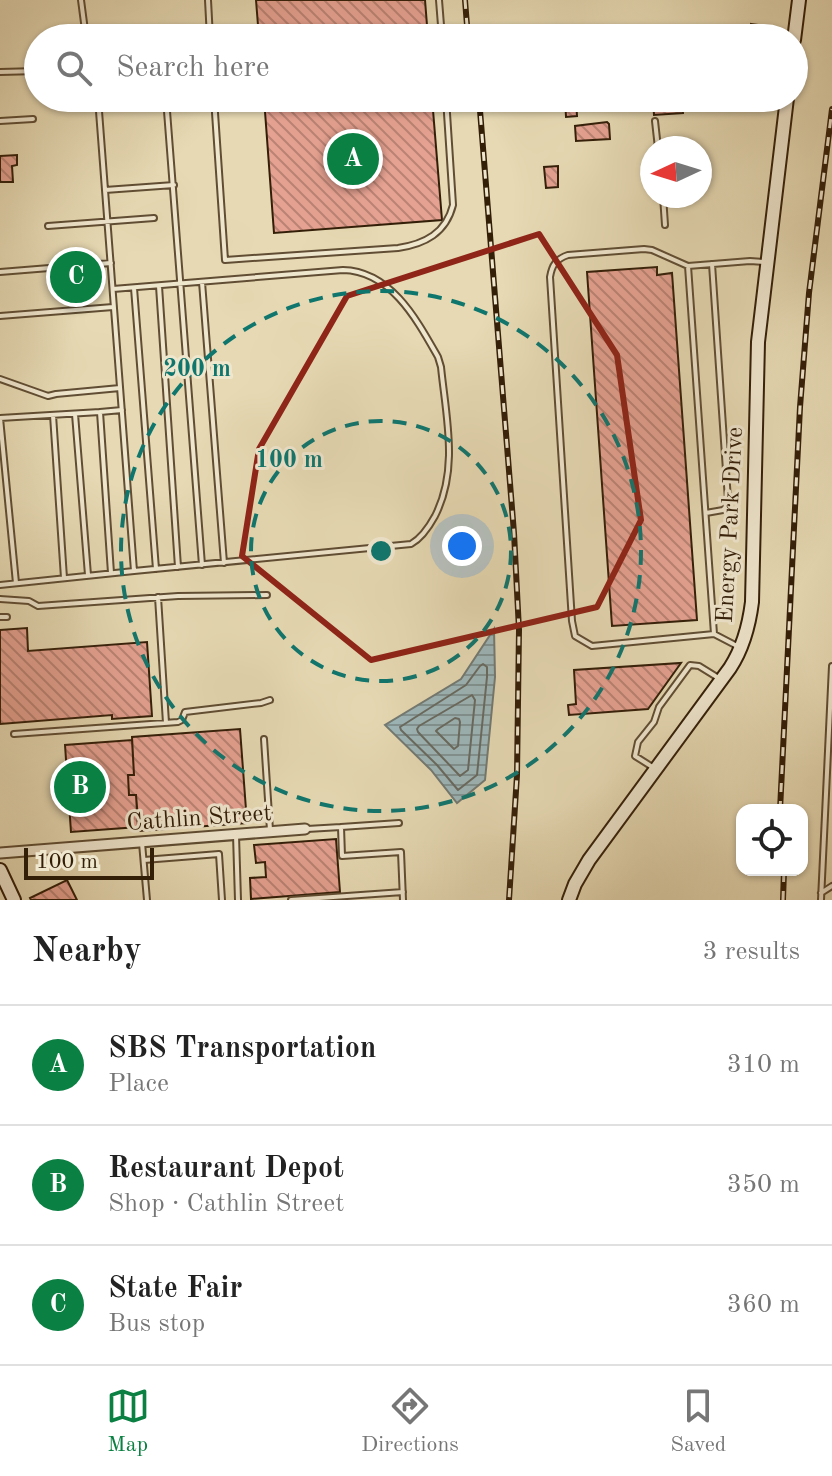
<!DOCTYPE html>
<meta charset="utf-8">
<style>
:root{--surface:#fff;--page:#f6f6f6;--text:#222;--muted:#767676;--line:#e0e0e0;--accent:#0b8043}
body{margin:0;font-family:"Old Standard TT",serif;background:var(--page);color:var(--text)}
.controls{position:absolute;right:24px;bottom:24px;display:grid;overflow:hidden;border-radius:16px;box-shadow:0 2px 6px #0004}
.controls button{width:72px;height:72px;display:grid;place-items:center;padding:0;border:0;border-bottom:2px solid var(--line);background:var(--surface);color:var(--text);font:40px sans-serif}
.compass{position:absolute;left:640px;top:136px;width:72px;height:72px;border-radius:50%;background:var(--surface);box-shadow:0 2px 6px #0004;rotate:266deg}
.scale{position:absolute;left:24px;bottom:20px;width:130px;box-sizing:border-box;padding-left:8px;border:4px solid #331e08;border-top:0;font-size:22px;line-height:28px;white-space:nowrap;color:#331e08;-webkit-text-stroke:6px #efe6ce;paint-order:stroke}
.you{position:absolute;left:462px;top:546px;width:28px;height:28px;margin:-20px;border:6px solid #fff;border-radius:50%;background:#1a73e8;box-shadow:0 0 0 12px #1a73e833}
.badge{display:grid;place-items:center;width:52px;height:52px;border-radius:50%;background:var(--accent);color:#fff;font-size:26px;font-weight:700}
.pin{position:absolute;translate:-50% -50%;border:4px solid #fff;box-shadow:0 2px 8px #0006}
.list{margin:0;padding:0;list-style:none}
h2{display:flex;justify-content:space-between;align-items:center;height:104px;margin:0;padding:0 32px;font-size:34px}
h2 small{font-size:26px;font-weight:400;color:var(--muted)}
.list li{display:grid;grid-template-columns:52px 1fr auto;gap:24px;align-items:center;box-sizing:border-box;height:120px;padding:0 32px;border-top:2px solid var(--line)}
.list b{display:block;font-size:30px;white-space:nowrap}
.list p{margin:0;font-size:26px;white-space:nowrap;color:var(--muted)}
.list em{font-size:26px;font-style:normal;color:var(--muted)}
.icon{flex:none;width:44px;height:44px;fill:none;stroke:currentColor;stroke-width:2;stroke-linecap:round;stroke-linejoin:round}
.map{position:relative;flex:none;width:832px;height:900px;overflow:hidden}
.search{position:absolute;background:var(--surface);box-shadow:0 2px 6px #0004;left:24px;right:24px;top:24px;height:88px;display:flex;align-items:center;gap:20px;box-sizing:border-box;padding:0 28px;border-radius:44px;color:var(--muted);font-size:30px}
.sheet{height:464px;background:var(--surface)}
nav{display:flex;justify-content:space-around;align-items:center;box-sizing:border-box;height:112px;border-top:2px solid var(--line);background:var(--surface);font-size:22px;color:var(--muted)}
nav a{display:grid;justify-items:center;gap:4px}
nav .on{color:var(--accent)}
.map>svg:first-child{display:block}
</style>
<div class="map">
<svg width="832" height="900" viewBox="0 0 832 900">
<defs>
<pattern id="water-rules" width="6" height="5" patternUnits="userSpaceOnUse" patternTransform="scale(2)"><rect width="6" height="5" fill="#9db7ba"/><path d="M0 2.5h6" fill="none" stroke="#819495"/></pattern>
<pattern id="building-back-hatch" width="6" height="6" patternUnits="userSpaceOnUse" patternTransform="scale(2)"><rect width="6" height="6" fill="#e5a191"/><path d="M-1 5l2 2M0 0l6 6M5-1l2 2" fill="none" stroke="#ba8374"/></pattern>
</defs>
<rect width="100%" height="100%" fill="#e6d9b3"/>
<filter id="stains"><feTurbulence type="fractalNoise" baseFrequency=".0025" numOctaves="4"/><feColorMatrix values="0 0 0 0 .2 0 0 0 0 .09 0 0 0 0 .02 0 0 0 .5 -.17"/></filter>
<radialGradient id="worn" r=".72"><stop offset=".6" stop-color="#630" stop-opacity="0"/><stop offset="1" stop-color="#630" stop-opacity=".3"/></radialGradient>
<!-- water -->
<path fill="url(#water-rules)" stroke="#737a73" stroke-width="2" d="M 494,629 L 495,677 L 485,780 L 457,803 L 431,770 L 385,725 L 461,679 Z"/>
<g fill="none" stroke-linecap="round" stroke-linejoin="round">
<!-- shore -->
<path stroke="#686a61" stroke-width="2" d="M 483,664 L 487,667 L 487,677 L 477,775 L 458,790 L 437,765 L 401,730 L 400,727 L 466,685 L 480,666 Z
M 472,695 L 475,700 L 468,770 L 460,776 L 418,732 L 417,729 L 419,726 Z
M 455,718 L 459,719 L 460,722 L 458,746 L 454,749 L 436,731 L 438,729 Z"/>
</g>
<!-- building -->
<path fill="url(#building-back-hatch)" stroke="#331e08" stroke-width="2" d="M 256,0 L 425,0 L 428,38 L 259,38 Z
M 751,24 L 774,27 L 773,38 L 750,38 Z
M 599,32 L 600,38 L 575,38 L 575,34 Z
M 264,98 L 432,98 L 442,220 L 274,233 Z
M 565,98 L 576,98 L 577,116 L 566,117 Z
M 653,98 L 682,98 L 683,113 L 654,115 Z
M 607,122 L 609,124 L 610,139 L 576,141 L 575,126 Z
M 17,155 L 17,165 L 12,166 L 13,182 L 0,182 L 0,156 Z
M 558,166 L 558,187 L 546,188 L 544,167 Z
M 657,267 L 657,275 L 672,273 L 697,620 L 612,626 L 587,272 Z
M 27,628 L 28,651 L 147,642 L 152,716 L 112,719 L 112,715 L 0,724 L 0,630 Z
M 681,663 L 648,709 L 569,715 L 568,705 L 576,704 L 574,670 Z
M 240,729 L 247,823 L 139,831 L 136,795 L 129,795 L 128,775 L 134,775 L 132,737 Z
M 132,740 L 134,775 L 128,775 L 129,795 L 136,795 L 138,827 L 71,832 L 65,745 Z
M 336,839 L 340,892 L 251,899 L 250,878 L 266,877 L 265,862 L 256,863 L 254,845 Z
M 67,880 L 77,900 L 31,900 L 30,898 Z"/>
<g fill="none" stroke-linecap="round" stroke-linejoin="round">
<!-- lane casing -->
<g stroke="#604d33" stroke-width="8">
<path id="lane" d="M 81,0 L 86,38
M 208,0 L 210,38
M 439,0 L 442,38
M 0,72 L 38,71
M 166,98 L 202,565
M 214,98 L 225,260 L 398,248 C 425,244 446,233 453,205 L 446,98
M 0,121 L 33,119
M 655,121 L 658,148
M 105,190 L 174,185
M 663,196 L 665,225
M 48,226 L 154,218
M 688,266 L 714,634
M 0,272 L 111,263
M 202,282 L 224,563
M 159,286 L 178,567
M 134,288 L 156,569
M 113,289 L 343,270 C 391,271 417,320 438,357 L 441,367 C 446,417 459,469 435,516 C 429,527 422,538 411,544 L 134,571
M 0,316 L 113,307
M 0,379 L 48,396 L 56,394 L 120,388
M 100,412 L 122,410
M 75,414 L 88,575
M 53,415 L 64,578
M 0,418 L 100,412 L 111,573
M 0,418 L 16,583
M 706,513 L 723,510 L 727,506 L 728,500 L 712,264
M 0,585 L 134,571 L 98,98
M 158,597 L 166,723
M 0,599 L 29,601 L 38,606 L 178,596 L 267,595
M 0,617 L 7,617
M 739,647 L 714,634 L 592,646 L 575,636 L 572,621 L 550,277 C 552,265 556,259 568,255 L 644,249 L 652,250 L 688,266 L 750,261 L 765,262
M 14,734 L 178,722 L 182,720 L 185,712 L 261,703 L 270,700
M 264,739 L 270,830
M 654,768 L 635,756 L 638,742 L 654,722 L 659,707 L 690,665 L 699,666 L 720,679
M 341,827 L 399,823
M 307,829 L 341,827 L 342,856 L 401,852 L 403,900
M 236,835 L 238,900
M 142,843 L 147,900
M 144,860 L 219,854 L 222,900
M 821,893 L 832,886
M 291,900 L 403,892
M 821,900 L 832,666"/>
</g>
<!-- street casing -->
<g stroke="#604d33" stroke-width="13">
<path id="street" d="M 0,853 L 305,829"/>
</g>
<!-- secondary casing -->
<g stroke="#331e08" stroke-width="16">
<path id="secondary" d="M 794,40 L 799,0
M 0,870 L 14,900
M 569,900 L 575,884 L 589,860 L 730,668 C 743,648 749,626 752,602 L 758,342 L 787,98"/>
</g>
<!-- lane -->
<use href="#lane" stroke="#efe6ce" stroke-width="4"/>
<!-- street -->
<use href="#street" stroke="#efe6ce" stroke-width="9"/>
<!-- secondary -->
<use href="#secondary" stroke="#efe6ce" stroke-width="12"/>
<!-- rail casing -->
<g stroke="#331e08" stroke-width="6">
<path id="rail" d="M 465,0 L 468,38
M 479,98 L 514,533 L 519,630 L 517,775 L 509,900
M 780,810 L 800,407 L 809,293 L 832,109
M 783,900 L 784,870"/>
</g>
<!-- rail -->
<use href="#rail" stroke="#efe6ce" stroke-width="3" stroke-dasharray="9" stroke-linecap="butt"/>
</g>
<!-- marked area -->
<path fill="none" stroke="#8f2418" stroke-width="6" stroke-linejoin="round" d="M 539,234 L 617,355 L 641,520 L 597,607 L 371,660 L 242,556 L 259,449 L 347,296 Z"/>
<!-- distance rings -->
<g fill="none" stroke="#0f766e" stroke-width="4" stroke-dasharray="14 10">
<circle cx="381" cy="551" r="130"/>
<circle cx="381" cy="551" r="260"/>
</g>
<g text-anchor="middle" stroke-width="6" stroke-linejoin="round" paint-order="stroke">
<!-- street labels -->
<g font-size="24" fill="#331e08" stroke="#efe6ce">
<text transform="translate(729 525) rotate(-87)" y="8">Energy Park Drive</text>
<text transform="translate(199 817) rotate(-4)" y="8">Cathlin Street</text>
</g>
</g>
<circle cx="381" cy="551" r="12" fill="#0f766e" stroke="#efe6ce" stroke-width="4"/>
<g font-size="24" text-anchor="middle" font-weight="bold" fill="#0f766e" stroke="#efe6ce" stroke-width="6" stroke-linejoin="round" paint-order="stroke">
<text x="197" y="376">200 m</text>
<text x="289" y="467">100 m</text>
</g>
<rect width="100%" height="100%" filter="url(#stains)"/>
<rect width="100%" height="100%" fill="url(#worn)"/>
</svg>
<div class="controls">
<button><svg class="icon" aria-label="locate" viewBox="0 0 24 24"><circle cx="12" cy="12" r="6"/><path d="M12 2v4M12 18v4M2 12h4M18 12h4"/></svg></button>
</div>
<svg class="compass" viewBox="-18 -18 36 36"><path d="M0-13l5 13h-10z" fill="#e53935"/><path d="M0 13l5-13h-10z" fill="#767676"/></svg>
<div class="scale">100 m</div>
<div class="you"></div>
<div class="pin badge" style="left:353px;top:159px">A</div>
<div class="pin badge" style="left:80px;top:787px">B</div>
<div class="pin badge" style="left:76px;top:277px">C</div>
<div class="search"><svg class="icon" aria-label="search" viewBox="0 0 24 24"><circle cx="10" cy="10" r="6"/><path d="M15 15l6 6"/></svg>Search here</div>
</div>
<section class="sheet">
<h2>Nearby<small>3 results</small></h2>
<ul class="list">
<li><span class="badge">A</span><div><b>SBS Transportation</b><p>Place</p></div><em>310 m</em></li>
<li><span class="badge">B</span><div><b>Restaurant Depot</b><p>Shop · Cathlin Street</p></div><em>350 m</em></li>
<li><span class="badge">C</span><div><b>State Fair</b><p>Bus stop</p></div><em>360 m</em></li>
</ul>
</section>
<nav>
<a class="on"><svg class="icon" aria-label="map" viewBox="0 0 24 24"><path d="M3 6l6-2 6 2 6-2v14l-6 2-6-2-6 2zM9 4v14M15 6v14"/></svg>Map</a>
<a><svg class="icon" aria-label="directions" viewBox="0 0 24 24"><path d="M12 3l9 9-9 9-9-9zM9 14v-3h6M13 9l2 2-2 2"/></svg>Directions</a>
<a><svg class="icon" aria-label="saved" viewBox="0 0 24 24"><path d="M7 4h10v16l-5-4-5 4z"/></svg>Saved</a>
</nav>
